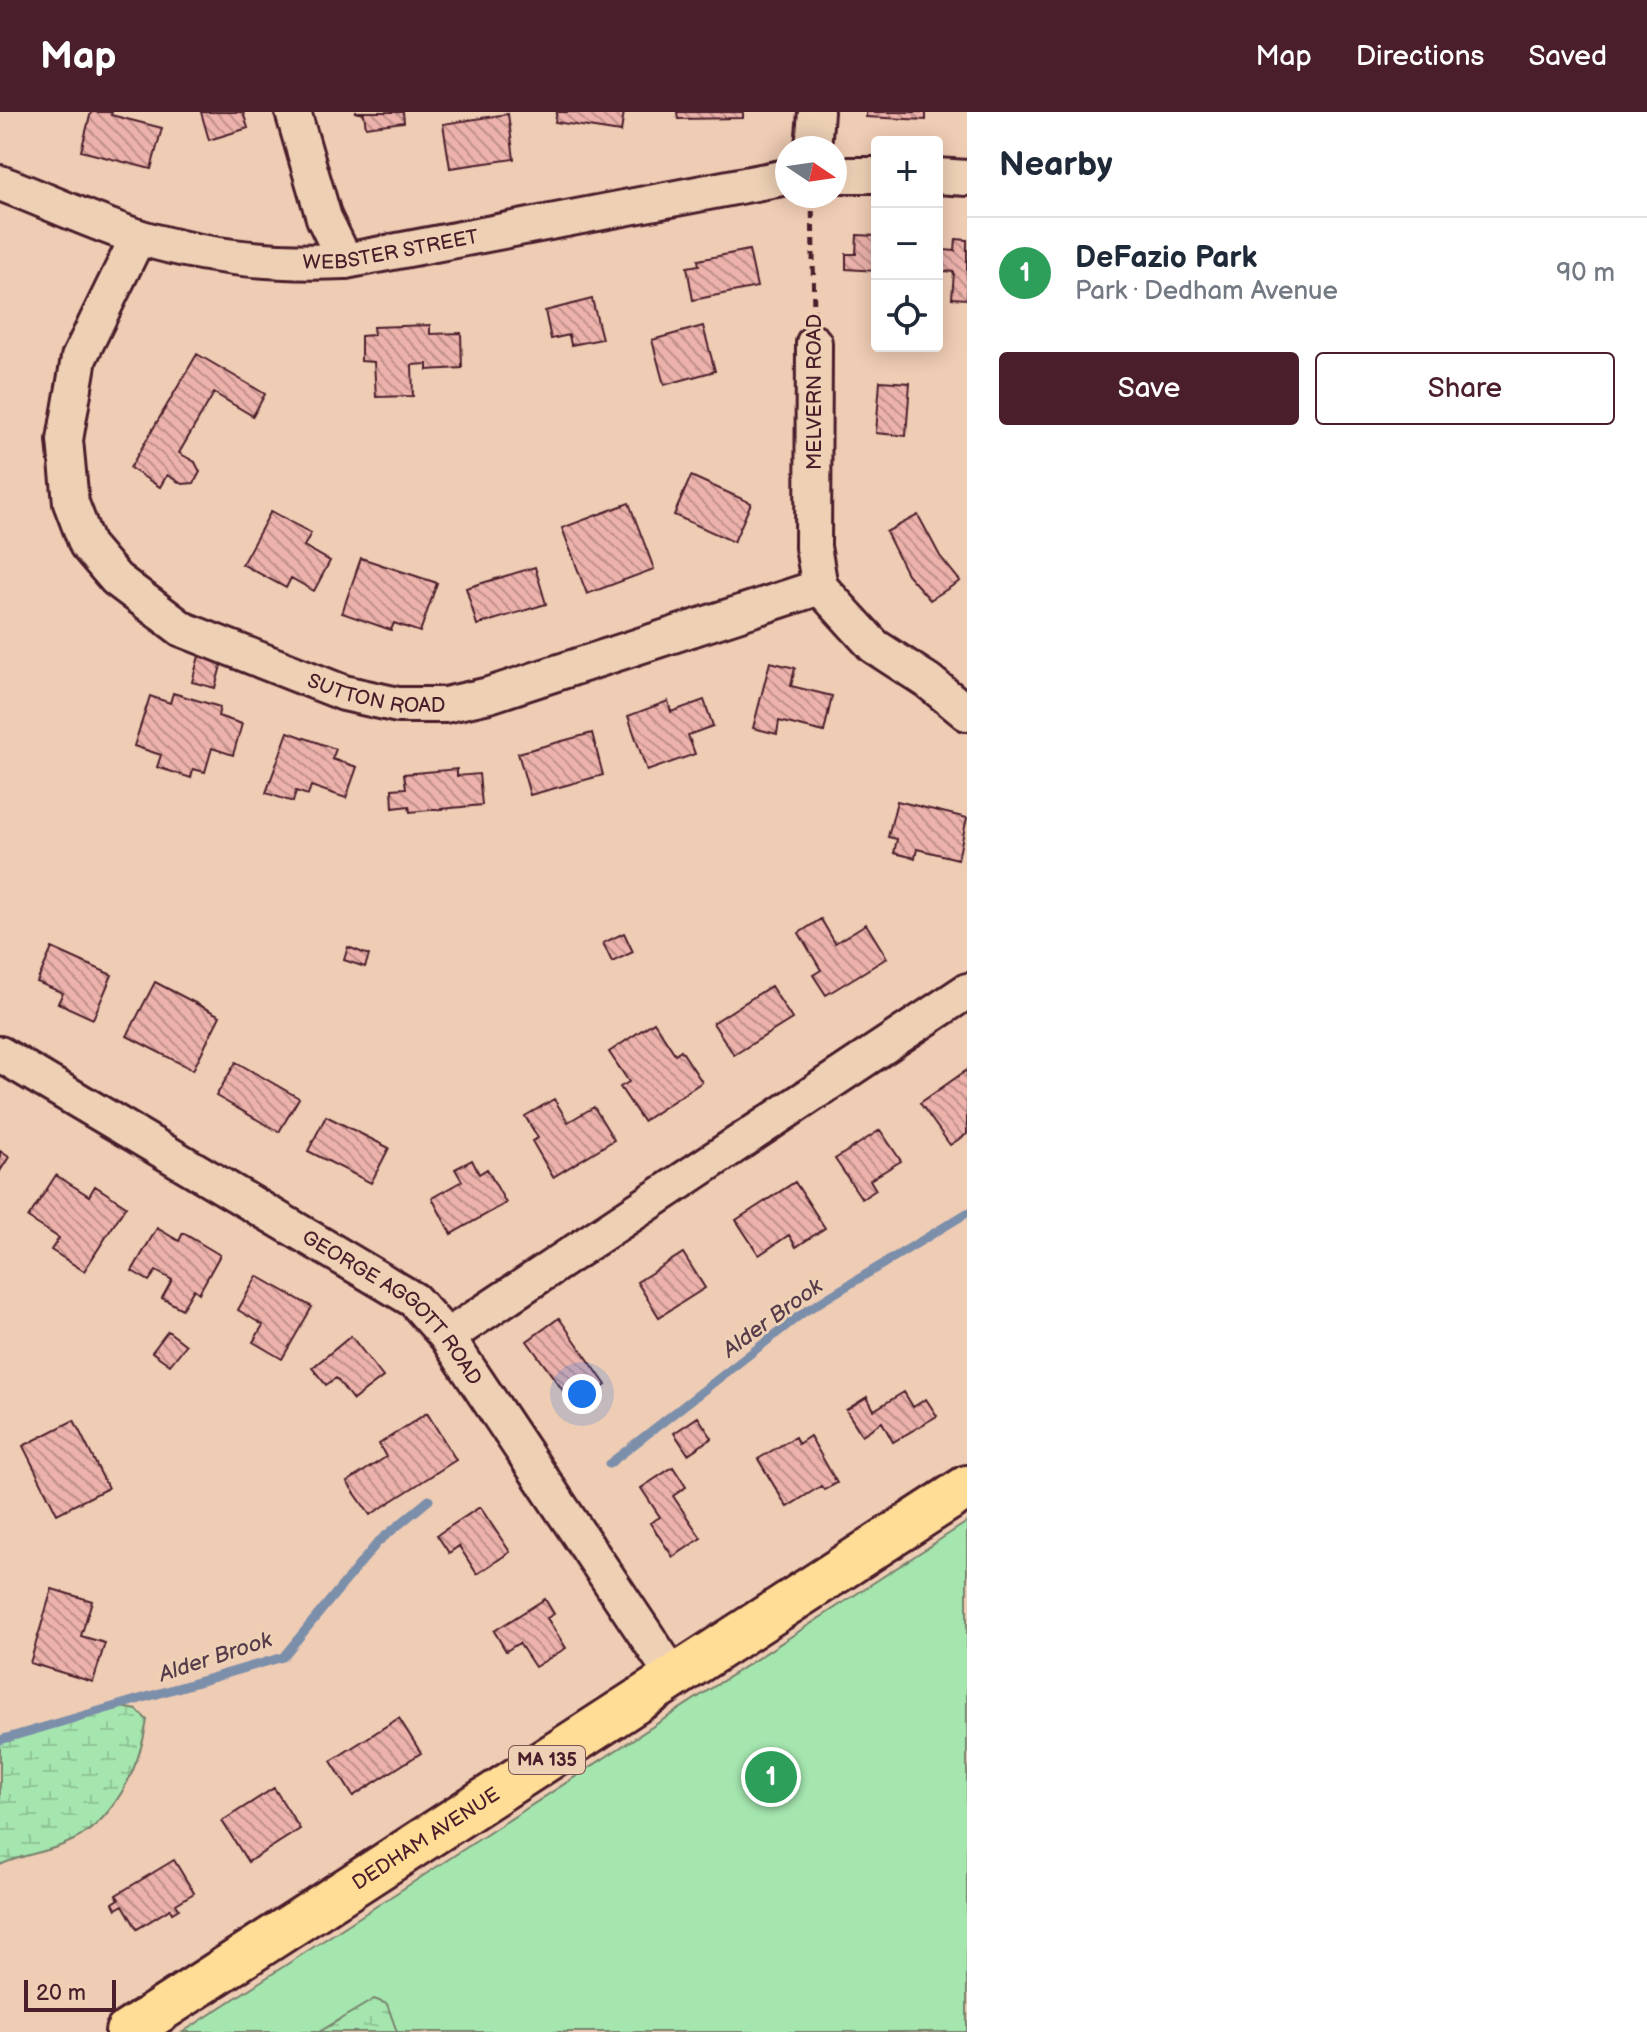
<!DOCTYPE html>
<meta charset="utf-8">
<style>
:root{--surface:#fff;--page:#f2f2f3;--text:#1f2937;--muted:#747a83;--line:#e0e1e3;--accent:#4a1f2b}
body{margin:0;font-family:"Balsamiq Sans",sans-serif;background:var(--page);color:var(--text)}
.controls{position:absolute;right:24px;top:24px;display:grid;overflow:hidden;border-radius:8px;box-shadow:0 4px 20px #0003}
.controls button{width:72px;height:72px;display:grid;place-items:center;padding:0;border:0;border-bottom:2px solid var(--line);background:var(--surface);color:var(--text);font:40px sans-serif}
.compass{position:absolute;left:775px;top:24px;width:72px;height:72px;border-radius:50%;background:var(--surface);box-shadow:0 4px 20px #0003;rotate:103deg}
.scale{position:absolute;left:24px;bottom:20px;width:92px;box-sizing:border-box;padding-left:8px;border:4px solid #4a1f2b;border-top:0;font-size:22px;line-height:28px;white-space:nowrap;color:#4a1f2b;-webkit-text-stroke:6px #eed1b5;paint-order:stroke}
.you{position:absolute;left:582px;top:1282px;width:28px;height:28px;margin:-20px;border:6px solid #fff;border-radius:50%;background:#1a73e8;box-shadow:0 0 0 12px #1a73e833}
.badge{display:grid;place-items:center;width:52px;height:52px;border-radius:50%;background:var(--accent);color:#fff;font-size:26px;font-weight:700}
.pin{position:absolute;translate:-50% -50%;border:4px solid #fff;box-shadow:0 2px 8px #0006}
.list{margin:0;padding:0;list-style:none}
h2{display:flex;justify-content:space-between;align-items:center;height:104px;margin:0;padding:0 32px;font-size:34px}
h2 small{font-size:26px;font-weight:400;color:var(--muted)}
.list li{display:grid;grid-template-columns:52px 1fr auto;gap:24px;align-items:center;box-sizing:border-box;height:112px;padding:0 32px;border-top:2px solid var(--line)}
.list b{display:block;font-size:30px;white-space:nowrap}
.list p{margin:0;font-size:26px;white-space:nowrap;color:var(--muted)}
.list em{font-size:26px;font-style:normal;color:var(--muted)}
.actions{display:flex;gap:16px;padding:24px 32px}
.actions a{flex:1;padding:18px 0;border:2px solid var(--accent);border-radius:8px;text-align:center;font-size:28px;color:var(--accent)}
.actions .main{background:var(--accent);color:#fff}
.icon{flex:none;width:44px;height:44px;fill:none;stroke:currentColor;stroke-width:2;stroke-linecap:round;stroke-linejoin:round}
.map{position:relative;flex:none;width:967px;height:1920px;overflow:hidden}
header{display:flex;align-items:center;gap:48px;box-sizing:border-box;height:112px;padding:0 40px;background:var(--accent);color:#fff}
header strong{font-size:38px}
nav{display:flex;gap:44px;margin-inline-start:auto;font-size:28px}
main{display:flex}
aside{flex:1;background:var(--surface)}
.map>svg:first-child{display:block}
</style>
<header>
<strong>Map</strong>
<nav><a>Map</a><a>Directions</a><a>Saved</a></nav>
</header>
<main>
<div class="map">
<svg width="967" height="1920" viewBox="0 0 967 1920">
<defs>
<pattern id="wetland-marsh" width="20" height="14" patternUnits="userSpaceOnUse" patternTransform="scale(2)"><rect width="20" height="14" fill="#a5e6af"/><path d="M1 5h8M5 5V1M11 12h8M15 12V8" fill="none" stroke="#90c597"/></pattern>
<pattern id="building-back-hatch" width="6" height="6" patternUnits="userSpaceOnUse" patternTransform="scale(2)"><rect width="6" height="6" fill="#ecb2ab"/><path d="M-1 5l2 2M0 0l6 6M5-1l2 2" fill="none" stroke="#c1908b"/></pattern>
</defs>
<rect width="100%" height="100%" fill="#efccb4"/>
<filter id="ink" filterUnits="userSpaceOnUse"><feTurbulence type="fractalNoise" baseFrequency=".0125" numOctaves="2"/><feDisplacementMap in="SourceGraphic" scale="16" xChannelSelector="R" yChannelSelector="G"/><feConvolveMatrix kernelMatrix="1 2 1 2 8 2 1 2 1" color-interpolation-filters="sRGB"/></filter>
<g filter="url(#ink)">
<!-- green -->
<path fill="#a5e6af" stroke="#78826d" stroke-width="2" d="M 967,1410 L 967,1920 L 183,1920 Z"/>
<!-- wetland -->
<path fill="url(#wetland-marsh)" stroke="#78826d" stroke-width="2" d="M 121,1595 L 137,1598 L 147,1608 C 140,1656 113,1713 65,1732 C 44,1741 21,1743 0,1753 L 0,1629 Z
M 374,1887 L 387,1892 L 397,1920 L 319,1920 Z"/>
<g fill="none" stroke-linecap="round" stroke-linejoin="round">
<!-- stream -->
<path stroke="#7c8faa" stroke-width="9" d="M 609,1352 L 804,1200 L 967,1101
M 0,1628 L 283,1545 L 378,1430 L 429,1388"/>
</g>
<!-- building -->
<path fill="url(#building-back-hatch)" stroke="#4a1f2b" stroke-width="2" d="M 91,0 L 112,0 L 111,3 L 162,16 L 151,57 L 81,39 Z
M 201,0 L 243,0 L 248,16 L 209,28 Z
M 355,0 L 403,0 L 404,10 L 366,15 L 364,2 Z
M 557,0 L 624,0 L 621,20 L 555,10 Z
M 677,0 L 743,0 L 743,6 L 678,7 Z
M 866,0 L 926,0 L 926,8 L 866,5 Z
M 508,2 L 514,47 L 450,56 L 443,12 Z
M 857,123 L 877,124 L 877,159 L 846,157 L 846,142 L 856,142 Z
M 956,127 L 967,128 L 967,187 L 952,186 L 954,160 L 943,159 L 944,138 L 955,139 Z
M 749,138 L 757,175 L 693,188 L 687,155 L 699,153 L 698,148 Z
M 592,187 L 602,227 L 571,233 L 569,223 L 551,227 L 545,199 Z
M 430,213 L 430,222 L 461,221 L 462,256 L 427,258 L 427,252 L 412,253 L 413,284 L 376,285 L 374,250 L 361,249 L 361,224 L 374,223 L 373,215 Z
M 703,214 L 715,259 L 664,273 L 652,228 Z
M 197,242 L 265,282 L 253,304 L 214,281 L 179,341 L 195,350 L 200,360 L 194,371 L 182,372 L 167,363 L 160,375 L 130,356 Z
M 880,269 L 910,271 L 906,324 L 876,321 Z
M 691,364 L 751,391 L 734,430 L 674,403 Z
M 629,391 L 654,457 L 587,482 L 562,416 Z
M 271,399 L 311,421 L 304,434 L 330,449 L 314,479 L 291,466 L 286,476 L 242,452 Z
M 918,403 L 940,444 L 960,469 L 930,488 L 907,462 L 886,420 Z
M 361,446 L 437,471 L 420,520 L 394,511 L 391,518 L 342,501 Z
M 535,455 L 546,492 L 477,513 L 466,476 Z
M 199,544 L 222,550 L 215,576 L 192,570 Z
M 770,550 L 795,556 L 791,574 L 832,584 L 824,620 L 779,609 L 777,622 L 753,616 Z
M 173,581 L 220,595 L 218,604 L 242,612 L 233,643 L 212,636 L 205,660 L 193,657 L 191,666 L 157,655 L 161,643 L 134,634 L 150,584 L 170,591 Z
M 704,588 L 713,614 L 688,623 L 695,642 L 647,659 L 628,604 L 668,589 L 671,600 Z
M 288,620 L 336,637 L 332,647 L 357,655 L 346,686 L 311,674 L 308,683 L 296,679 L 293,690 L 266,681 Z
M 592,621 L 603,663 L 530,683 L 518,641 Z
M 457,657 L 457,664 L 479,662 L 482,693 L 410,700 L 409,694 L 393,696 L 392,677 L 406,676 L 404,662 Z
M 897,689 L 967,706 L 958,747 L 917,737 L 915,746 L 894,741 L 897,727 L 888,725 Z
M 821,807 L 835,831 L 866,812 L 887,846 L 826,883 L 813,863 L 821,858 L 799,821 Z
M 624,821 L 633,840 L 612,850 L 603,831 Z
M 348,835 L 369,843 L 365,855 L 344,848 Z
M 52,836 L 112,863 L 93,907 L 58,891 L 63,881 L 37,870 Z
M 155,870 L 220,904 L 193,958 L 127,924 Z
M 771,874 L 792,907 L 734,943 L 713,911 Z
M 654,910 L 675,942 L 681,938 L 702,970 L 643,1009 L 620,975 L 629,970 L 609,940 Z
M 236,950 L 299,986 L 279,1020 L 216,984 Z
M 967,958 L 967,1022 L 950,1033 L 920,991 Z
M 554,987 L 568,1010 L 594,995 L 614,1028 L 553,1065 L 532,1029 L 538,1026 L 525,1004 Z
M 326,1004 L 389,1036 L 371,1071 L 308,1039 Z
M 880,1018 L 901,1049 L 870,1068 L 876,1078 L 862,1087 L 835,1047 Z
M 0,1039 L 9,1045 L 0,1059 Z
M 472,1048 L 479,1062 L 487,1057 L 506,1091 L 451,1122 L 432,1086 L 462,1069 L 455,1057 Z
M 56,1063 L 89,1084 L 95,1074 L 126,1094 L 84,1159 L 51,1138 L 59,1126 L 28,1106 Z
M 795,1070 L 825,1116 L 796,1135 L 789,1123 L 759,1143 L 736,1108 Z
M 157,1116 L 179,1129 L 183,1121 L 220,1143 L 199,1181 L 194,1177 L 182,1197 L 162,1186 L 172,1168 L 156,1159 L 149,1169 L 132,1159 Z
M 683,1141 L 705,1176 L 659,1205 L 637,1170 Z
M 257,1164 L 312,1195 L 282,1247 L 253,1230 L 263,1213 L 238,1198 Z
M 559,1206 L 606,1273 L 586,1288 L 574,1272 L 564,1280 L 527,1229 Z
M 168,1219 L 186,1233 L 170,1253 L 152,1240 Z
M 351,1224 L 383,1265 L 353,1288 L 336,1266 L 326,1273 L 312,1256 Z
M 904,1280 L 913,1295 L 926,1287 L 937,1304 L 893,1330 L 882,1310 L 862,1323 L 846,1298 L 867,1285 L 874,1298 Z
M 427,1301 L 456,1348 L 370,1403 L 347,1370 L 386,1345 L 379,1332 Z
M 698,1305 L 712,1326 L 688,1342 L 674,1321 Z
M 74,1308 L 108,1376 L 57,1402 L 23,1334 Z
M 810,1324 L 837,1371 L 824,1378 L 821,1374 L 787,1395 L 758,1347 L 795,1325 L 798,1332 Z
M 673,1355 L 686,1375 L 673,1384 L 701,1426 L 673,1445 L 650,1411 L 660,1405 L 641,1376 Z
M 480,1395 L 510,1440 L 477,1462 L 459,1434 L 449,1441 L 437,1423 Z
M 52,1477 L 92,1489 L 81,1524 L 105,1531 L 93,1570 L 30,1551 Z
M 545,1487 L 554,1502 L 547,1506 L 566,1536 L 535,1555 L 519,1531 L 506,1539 L 494,1519 Z
M 399,1606 L 421,1641 L 353,1684 L 331,1649 Z
M 274,1676 L 300,1717 L 248,1750 L 222,1709 Z
M 174,1748 L 194,1781 L 176,1792 L 179,1797 L 172,1801 L 170,1797 L 137,1817 L 123,1793 L 116,1797 L 113,1791 L 119,1787 L 116,1783 Z"/>
<g fill="none" stroke-linecap="round" stroke-linejoin="round">
<!-- minor casing -->
<g stroke="#4a1f2b" stroke-width="40">
<g id="minor">
<path d="M 293,0 L 324,106 L 345,149"/>
<path d="M 813,36 L 816,0"/>
<path d="M 835,63 L 877,63"/>
<path d="M 937,64 L 967,66"/>
<path id="s1" d="M 0,71 C 46,88 91,110 138,125 C 204,145 276,152 345,149 L 787,65"/>
<path id="s2" d="M 138,125 L 79,246 L 65,328 L 71,391 L 87,433 L 116,467 L 182,517 L 344,581 L 398,593 L 445,593 L 489,583 L 820,475 L 874,534 L 928,569 L 967,601"/>
<path d="M 814,231 L 813,435 L 820,475"/>
<path id="s3" d="M 0,942 L 414,1188 L 447,1225 L 674,1565"/>
<path d="M 447,1225 L 967,879"/>
</g>
</g>
<!-- major casing -->
<g stroke="#4a1f2b" stroke-width="48">
<g id="major">
<path id="s4" d="M 127,1920 L 967,1375"/>
</g>
</g>
<!-- path -->
<path stroke="#4a1f2b" stroke-width="5" stroke-dasharray="8 6" stroke-linecap="butt" d="M 812,85 L 814,203"/>
<!-- minor -->
<use href="#minor" stroke="#eed1b5" stroke-width="34"/>
<!-- major -->
<use href="#major" stroke="#ffdd96" stroke-width="42"/>
</g>
</g>
<g text-anchor="middle" stroke-width="6" stroke-linejoin="round" paint-order="stroke">
<!-- shield labels -->
<rect fill="#eed1b5" stroke="#7b5454" stroke-width="2" x="509" y="1634" width="76" height="28" rx="6"/>
<g font-size="18" font-weight="bold" fill="#4a1f2b">
<text x="547" y="1654">MA 135</text>
</g>
<!-- street labels -->
<g font-size="20" fill="#4a1f2b" stroke="#eed1b5">
<text dy="7" stroke="none"><textPath href="#s1" startOffset="404">WEBSTER STREET</textPath></text>
<text transform="translate(814 280) rotate(-90)" y="7">MELVERN ROAD</text>
<text dy="7" stroke="none"><textPath href="#s2" startOffset="660">SUTTON ROAD</textPath></text>
<text dy="7" stroke="none"><textPath href="#s3" startOffset="470">GEORGE AGGOTT ROAD</textPath></text>
<text dy="7" stroke="none"><textPath href="#s4" startOffset="356">DEDHAM AVENUE</textPath></text>
</g>
<!-- water labels -->
<g font-size="22" font-style="italic" fill="#563b4b" stroke="#eed1b5">
<text transform="translate(772 1205) rotate(-36)" y="8">Alder Brook</text>
<text transform="translate(215 1544) rotate(-18)" y="8">Alder Brook</text>
</g>
</g>
</svg>
<div class="controls">
<button>+</button>
<button>−</button>
<button><svg class="icon" aria-label="locate" viewBox="0 0 24 24"><circle cx="12" cy="12" r="6"/><path d="M12 2v4M12 18v4M2 12h4M18 12h4"/></svg></button>
</div>
<svg class="compass" viewBox="-18 -18 36 36"><path d="M0-13l5 13h-10z" fill="#e53935"/><path d="M0 13l5-13h-10z" fill="#747a83"/></svg>
<div class="scale">20 m</div>
<div class="you"></div>
<div class="pin badge" style="left:771px;top:1665px;background:#2e9e5b">1</div>
</div>
<aside>
<h2>Nearby<small></small></h2>
<ul class="list">
<li><span class="badge" style="background:#2e9e5b">1</span><div><b>DeFazio Park</b><p>Park · Dedham Avenue</p></div><em>90 m</em></li>
</ul>
<div class="actions"><a class="main">Save</a><a>Share</a></div>
</aside>
</main>
